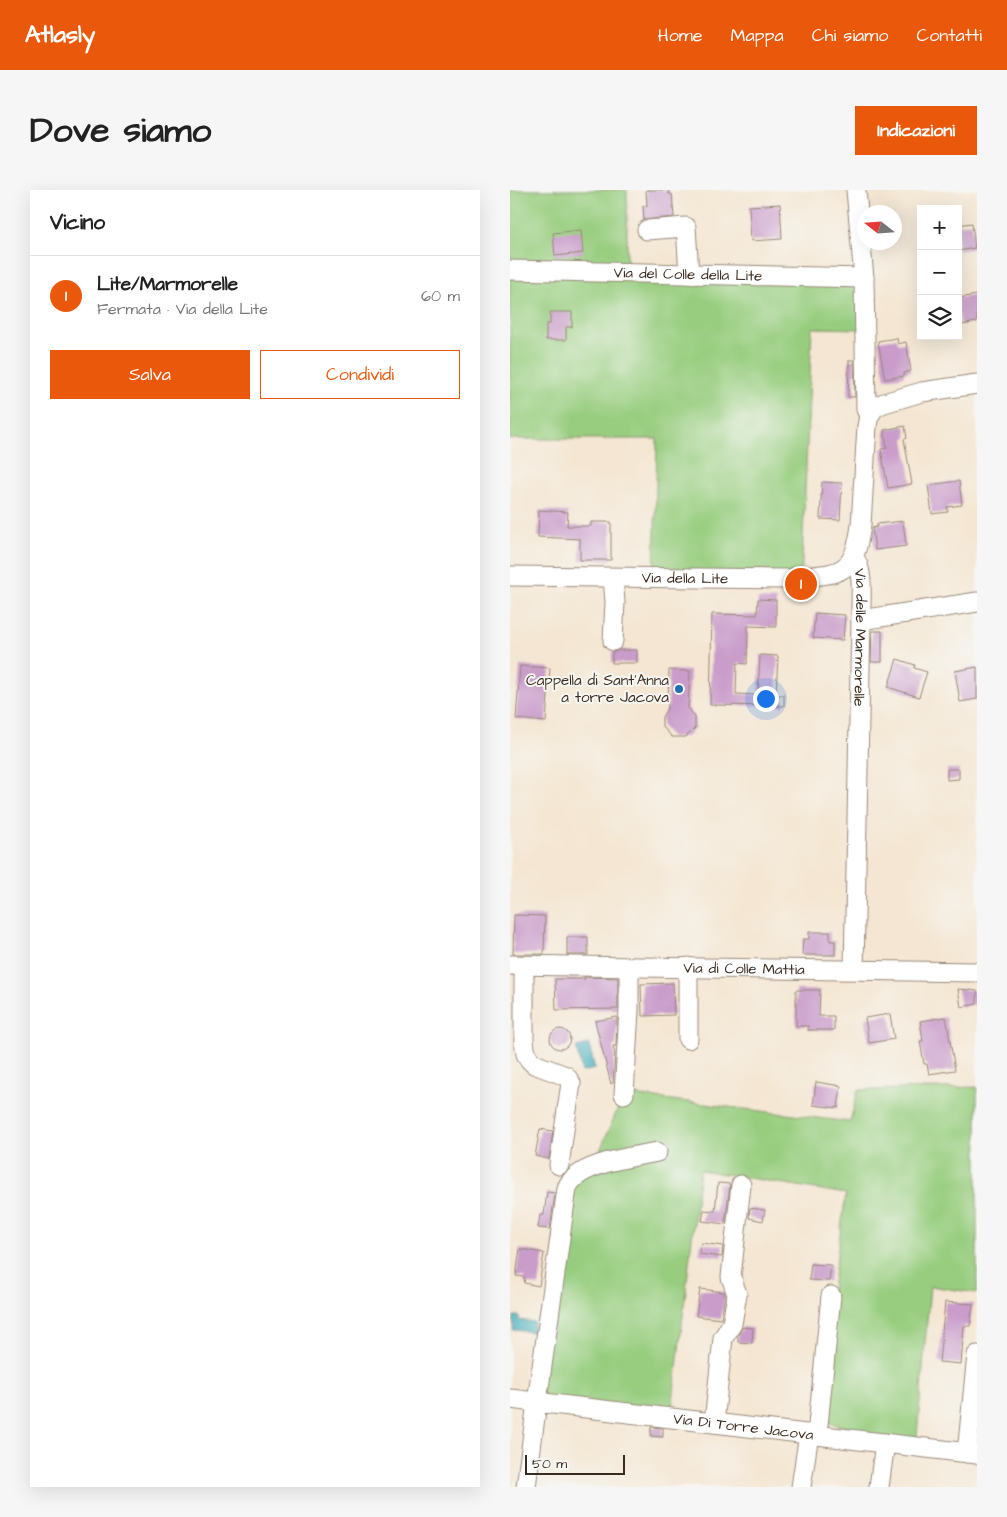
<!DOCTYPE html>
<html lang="it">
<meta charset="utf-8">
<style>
:root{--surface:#fff;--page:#f6f6f6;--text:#222;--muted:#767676;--line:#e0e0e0;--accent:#ea580c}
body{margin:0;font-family:"Architects Daughter",sans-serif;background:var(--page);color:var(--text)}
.controls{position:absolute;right:15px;top:15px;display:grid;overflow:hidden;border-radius:0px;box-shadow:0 5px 20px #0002}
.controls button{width:45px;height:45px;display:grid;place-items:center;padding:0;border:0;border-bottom:1px solid var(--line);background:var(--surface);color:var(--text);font:25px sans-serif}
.compass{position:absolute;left:347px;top:15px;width:45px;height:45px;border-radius:50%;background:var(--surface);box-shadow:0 5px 20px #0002;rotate:287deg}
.scale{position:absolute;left:15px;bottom:12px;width:100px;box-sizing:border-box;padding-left:5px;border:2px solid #3b2a1e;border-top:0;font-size:14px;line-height:18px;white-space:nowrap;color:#3b2a1e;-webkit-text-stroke:4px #f6f6f2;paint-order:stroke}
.you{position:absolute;left:255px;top:508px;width:18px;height:18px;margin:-12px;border:4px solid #fff;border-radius:50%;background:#1a73e8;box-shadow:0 0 0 8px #1a73e833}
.badge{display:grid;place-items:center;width:32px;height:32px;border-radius:50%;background:var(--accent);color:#fff;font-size:16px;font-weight:700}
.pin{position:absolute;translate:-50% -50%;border:2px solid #fff;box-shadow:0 1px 5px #0006}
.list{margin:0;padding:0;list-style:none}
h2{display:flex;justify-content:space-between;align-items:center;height:65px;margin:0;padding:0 20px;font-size:21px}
h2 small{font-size:16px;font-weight:400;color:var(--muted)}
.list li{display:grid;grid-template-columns:32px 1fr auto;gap:15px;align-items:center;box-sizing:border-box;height:80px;padding:0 20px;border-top:1px solid var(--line)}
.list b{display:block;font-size:19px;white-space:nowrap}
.list p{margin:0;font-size:16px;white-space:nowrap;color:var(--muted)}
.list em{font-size:16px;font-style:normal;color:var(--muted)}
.actions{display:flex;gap:10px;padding:15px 20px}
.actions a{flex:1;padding:11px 0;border:1px solid var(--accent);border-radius:0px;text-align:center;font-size:18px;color:var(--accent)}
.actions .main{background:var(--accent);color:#fff}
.icon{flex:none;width:28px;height:28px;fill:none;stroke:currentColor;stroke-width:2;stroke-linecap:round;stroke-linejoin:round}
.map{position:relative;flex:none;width:467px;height:1297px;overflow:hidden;border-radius:0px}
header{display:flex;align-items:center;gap:30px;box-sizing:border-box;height:70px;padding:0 25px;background:var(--accent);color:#fff}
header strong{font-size:24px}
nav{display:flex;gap:28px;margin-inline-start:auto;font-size:18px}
.intro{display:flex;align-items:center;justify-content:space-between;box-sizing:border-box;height:120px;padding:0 30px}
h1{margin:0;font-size:35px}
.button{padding:12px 22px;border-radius:0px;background:var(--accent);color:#fff;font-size:18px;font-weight:700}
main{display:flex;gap:30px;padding:0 30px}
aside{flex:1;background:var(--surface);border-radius:0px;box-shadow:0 5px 20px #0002}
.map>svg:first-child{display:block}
</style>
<header>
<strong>Atlasly</strong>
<nav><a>Home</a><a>Mappa</a><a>Chi siamo</a><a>Contatti</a></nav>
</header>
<div class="intro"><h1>Dove siamo</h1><a class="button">Indicazioni</a></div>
<main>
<aside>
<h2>Vicino<small></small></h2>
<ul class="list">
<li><span class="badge">1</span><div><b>Lite/Marmorelle</b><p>Fermata · Via della Lite</p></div><em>60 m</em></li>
</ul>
<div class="actions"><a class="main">Salva</a><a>Condividi</a></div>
</aside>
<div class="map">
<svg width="467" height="1297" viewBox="0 0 467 1297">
<rect width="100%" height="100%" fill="#f6f6f2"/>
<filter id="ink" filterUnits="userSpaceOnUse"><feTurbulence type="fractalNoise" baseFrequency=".02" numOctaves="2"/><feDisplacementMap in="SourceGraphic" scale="10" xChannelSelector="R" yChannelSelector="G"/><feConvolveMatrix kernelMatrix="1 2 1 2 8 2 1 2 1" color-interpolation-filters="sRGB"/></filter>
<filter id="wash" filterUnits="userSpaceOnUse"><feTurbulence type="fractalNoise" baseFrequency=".0096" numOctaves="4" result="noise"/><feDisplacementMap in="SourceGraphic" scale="20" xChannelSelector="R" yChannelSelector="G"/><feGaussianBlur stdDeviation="1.12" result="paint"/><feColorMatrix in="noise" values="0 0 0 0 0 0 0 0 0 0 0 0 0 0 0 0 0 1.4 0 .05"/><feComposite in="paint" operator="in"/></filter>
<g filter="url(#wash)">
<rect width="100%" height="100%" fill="#f4e6d2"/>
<!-- green -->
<path fill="#98cd7f" stroke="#6a7c4e" d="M 0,0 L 117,0 L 117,83 L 354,88 L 355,139 L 302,138 L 291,394 L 144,388 L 147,249 L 0,249 Z
M 467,897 L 467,1103 L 420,1096 L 406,1257 L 309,1230 L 321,1106 L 336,1004 L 190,980 L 161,1228 L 27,1212 L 55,1007 L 49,975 L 83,977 L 114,904 L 340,932 L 348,900 Z"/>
<!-- water -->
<path fill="#3dacbb" stroke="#3c6b6c" d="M 79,854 L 85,879 L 72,882 L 66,857 Z
M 4,1126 L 9,1126 L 9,1130 L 24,1132 L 23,1142 L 3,1140 Z"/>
<g id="blocks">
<!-- building -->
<path fill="#c99cca" d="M 136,0 L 159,0 L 159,4 L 162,4 L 164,27 L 134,30 L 133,16 L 137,16 Z
M 270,14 L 272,49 L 241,51 L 239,16 Z
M 462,33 L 465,58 L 448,61 L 448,35 Z
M 71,40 L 73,63 L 45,66 L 43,43 Z
M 467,105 L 467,132 L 451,135 L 448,121 L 448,108 Z
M 40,122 L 62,122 L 62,137 L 56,137 L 56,150 L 36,150 L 36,134 L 40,134 Z
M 387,148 L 388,154 L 396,152 L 401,181 L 394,183 L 394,186 L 375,189 L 368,151 Z
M 339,170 L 344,170 L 345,207 L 338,207 Z
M 395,236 L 397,248 L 394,249 L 402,294 L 378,298 L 371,259 L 377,258 L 374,240 Z
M 449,291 L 452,315 L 437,317 L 438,322 L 422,324 L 418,295 Z
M 312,292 L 332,293 L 330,330 L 310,329 Z
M 29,320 L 58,322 L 57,336 L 81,336 L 81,332 L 101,332 L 101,370 L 70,370 L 70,349 L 28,347 Z
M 393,331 L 396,356 L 365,360 L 362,338 L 367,337 L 367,334 Z
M 248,409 L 266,410 L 266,437 L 238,436 L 237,474 L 227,473 L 226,504 L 248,505 L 250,465 L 268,466 L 266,505 L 274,505 L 274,516 L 200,515 L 202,424 L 247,425 Z
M 305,423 L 335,425 L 333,450 L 303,448 Z
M 362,441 L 372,441 L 372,472 L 361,472 Z
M 109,460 L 127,460 L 127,473 L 102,473 L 102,462 Z
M 387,469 L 405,475 L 404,478 L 417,482 L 409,507 L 378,497 Z
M 10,476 L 40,478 L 36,532 L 6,529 Z
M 467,477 L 467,509 L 450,512 L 445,481 Z
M 159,480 L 180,481 L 178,518 L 185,527 L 185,538 L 176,547 L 162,547 L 152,536 L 152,527 L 158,517 Z
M 437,579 L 449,579 L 449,589 L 437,590 Z
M 4,725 L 35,726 L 34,764 L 3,764 Z
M 299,742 L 320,742 L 320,751 L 325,751 L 325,765 L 292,765 L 293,749 L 299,749 Z
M 57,747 L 78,747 L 78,765 L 57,765 Z
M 74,787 L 108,788 L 108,819 L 46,820 L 45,789 L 75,789 Z
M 163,793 L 164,825 L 132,826 L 131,794 Z
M 448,799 L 467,801 L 467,814 L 451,817 Z
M 286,800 L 310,800 L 309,826 L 324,826 L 324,840 L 298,840 L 298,836 L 286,836 Z
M 380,824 L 384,849 L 359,853 L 355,828 Z
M 107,827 L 106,856 L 103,856 L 105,864 L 103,893 L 101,894 L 85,831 Z
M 436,827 L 445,880 L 419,884 L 417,874 L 414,874 L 410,851 L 413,851 L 410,831 Z
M40 849a10 10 0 1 1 20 0a10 10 0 1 1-20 0Z
M 306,892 L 331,896 L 328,918 L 303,915 Z
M 30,939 L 43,941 L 39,969 L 25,966 Z
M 208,993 L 220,994 L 215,1034 L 192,1031 L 194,1020 L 205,1021 Z
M 37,1002 L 45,1003 L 40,1039 L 28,1038 L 30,1025 L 34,1025 Z
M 240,1018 L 255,1020 L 253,1031 L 239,1028 Z
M 191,1053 L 213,1056 L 212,1067 L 189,1064 Z
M 10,1059 L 34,1063 L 29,1096 L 14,1093 L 15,1087 L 6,1086 Z
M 301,1074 L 321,1075 L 319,1091 L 299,1090 Z
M 190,1099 L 214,1102 L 215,1105 L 211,1129 L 186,1126 Z
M 435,1112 L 463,1114 L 460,1136 L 454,1136 L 451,1174 L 429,1172 Z
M 233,1137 L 243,1138 L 242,1153 L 228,1152 L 228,1145 Z
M 141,1237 L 153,1238 L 153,1247 L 141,1246 Z"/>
</g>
</g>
<g filter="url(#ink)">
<use href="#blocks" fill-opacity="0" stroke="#988878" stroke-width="1"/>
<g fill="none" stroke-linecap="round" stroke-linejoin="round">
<!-- minor casing -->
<g stroke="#988878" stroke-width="21">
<g id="minor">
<path d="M 137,40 L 176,37 L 179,84"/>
<path id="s1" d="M 0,80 L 354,88"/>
<path d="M 359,226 L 365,217 L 374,213 L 412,202 L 467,194"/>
<path id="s2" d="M 344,368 C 355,381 350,413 351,430 L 344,779"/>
<path id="s3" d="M 0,386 L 279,389 C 327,382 344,390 351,335 L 357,236 L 359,226 L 356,219 L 354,88 L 346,0"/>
<path d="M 103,388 L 105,412 L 103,451"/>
<path d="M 351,430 L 467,412"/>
<path id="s4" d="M 0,775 L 467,782"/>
<path d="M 14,776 L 14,851 L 16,864 L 19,869 L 24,874 L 56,886 L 61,893 L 49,975"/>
<path d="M 178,849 L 178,777"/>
<path d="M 114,904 L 119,820 L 119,777"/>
<path id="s5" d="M 0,1209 L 467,1264"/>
<path d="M 204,1233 L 213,1148 L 222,1134 L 227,1104 L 221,1087 L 231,995"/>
<path d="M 307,1245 L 321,1106"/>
<path d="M 457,1263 L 467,1165"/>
<path d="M 16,1297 L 27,1212 L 57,998 C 67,973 123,967 147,962"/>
<path d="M 291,1297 L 299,1244"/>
<path d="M 369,1297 L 375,1253"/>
</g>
</g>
<!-- minor -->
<use href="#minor" stroke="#fff" stroke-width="19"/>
</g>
</g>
<!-- markers -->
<circle fill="#1f6fb2" stroke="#f6f6f2" stroke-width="2" cx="169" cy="499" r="5"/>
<g text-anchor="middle" stroke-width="4" stroke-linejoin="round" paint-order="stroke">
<!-- street labels -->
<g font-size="15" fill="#3b2a1e" stroke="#f6f6f2">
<text dy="5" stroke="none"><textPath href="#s1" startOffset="178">Via del Colle della Lite</textPath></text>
<text dy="5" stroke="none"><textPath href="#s3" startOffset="175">Via della Lite</textPath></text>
<text dy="5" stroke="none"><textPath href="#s2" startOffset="81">Via delle Marmorelle</textPath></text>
<text dy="5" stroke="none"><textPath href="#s4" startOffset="234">Via di Colle Mattia</textPath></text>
<text dy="5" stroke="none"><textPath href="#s5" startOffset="235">Via Di Torre Jacova</textPath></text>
</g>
<!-- poi labels -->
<g font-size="15" fill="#3b2a1e" stroke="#f6f6f2" text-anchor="end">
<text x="159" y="495">Cappella di Sant'Anna<tspan x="159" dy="17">a torre Jacova</tspan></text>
</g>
</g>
</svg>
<div class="controls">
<button>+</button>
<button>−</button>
<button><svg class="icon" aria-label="layers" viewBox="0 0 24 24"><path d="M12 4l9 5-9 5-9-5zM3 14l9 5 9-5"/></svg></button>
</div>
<svg class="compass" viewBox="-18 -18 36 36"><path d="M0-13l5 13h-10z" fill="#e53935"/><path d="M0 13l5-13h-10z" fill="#767676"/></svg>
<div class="scale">50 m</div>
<div class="you"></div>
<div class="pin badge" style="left:291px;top:394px">1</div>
</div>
</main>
